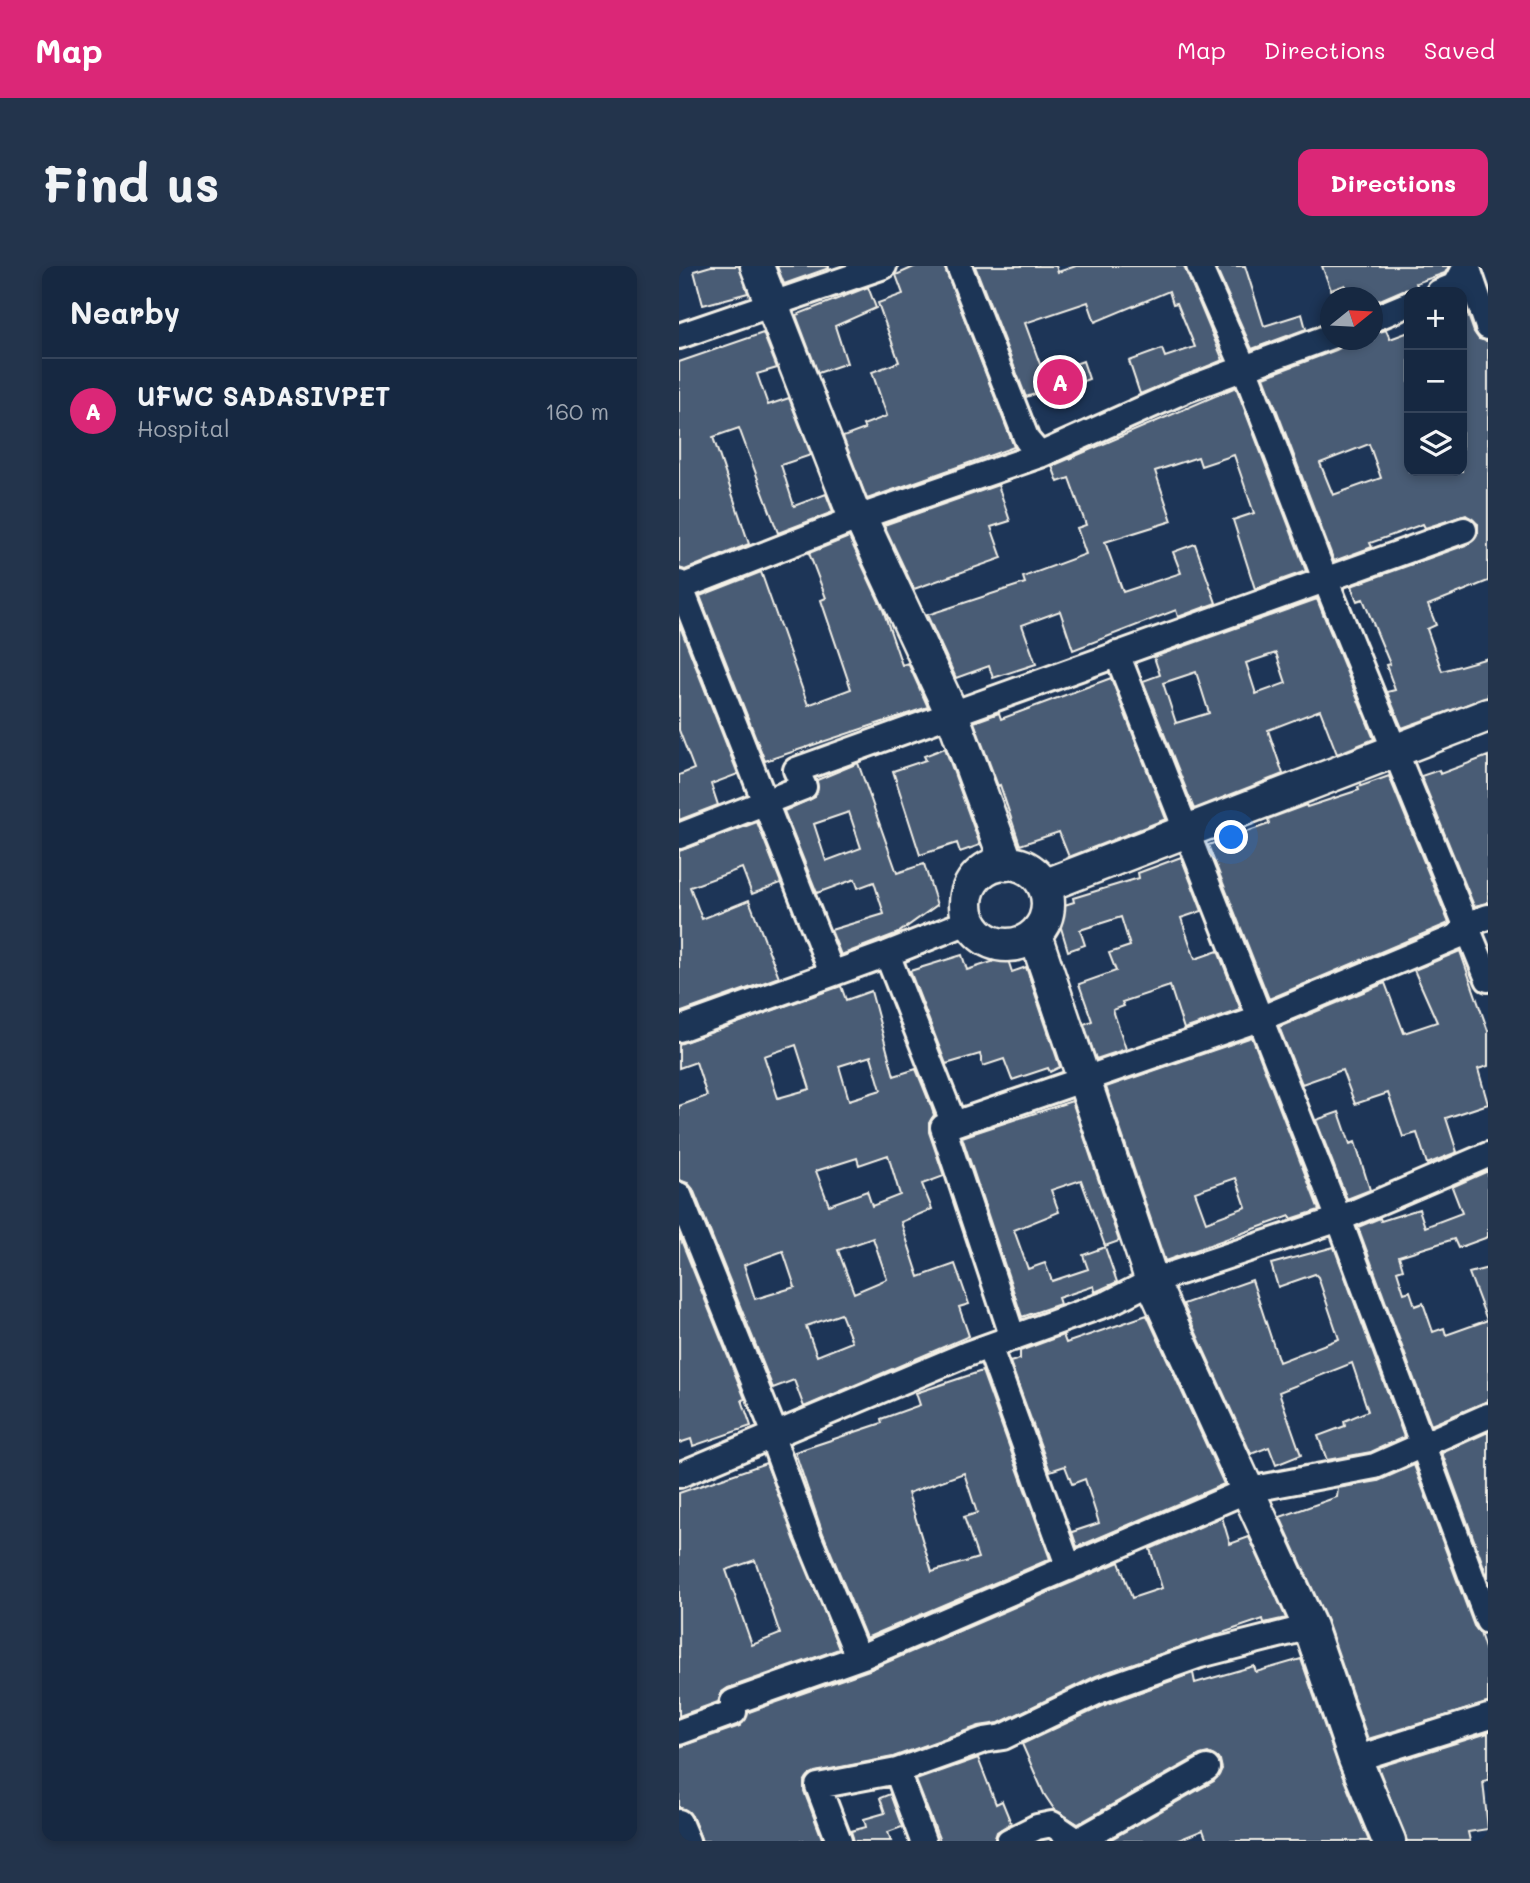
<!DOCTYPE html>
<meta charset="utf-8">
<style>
:root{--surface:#162841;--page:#23344c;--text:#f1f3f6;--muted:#9ea6b1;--line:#35445a;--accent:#db2777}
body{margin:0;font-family:Mali,sans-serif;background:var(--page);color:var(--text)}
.controls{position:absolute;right:21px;top:21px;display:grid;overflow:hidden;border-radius:14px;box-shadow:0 4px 10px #0003}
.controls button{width:63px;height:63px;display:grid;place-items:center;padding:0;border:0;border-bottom:2px solid var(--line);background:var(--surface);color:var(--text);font:35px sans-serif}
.compass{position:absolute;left:641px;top:21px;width:63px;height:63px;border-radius:50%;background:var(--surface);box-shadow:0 4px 10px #0003;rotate:72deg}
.you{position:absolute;left:553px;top:572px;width:24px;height:24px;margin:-18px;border:5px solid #fff;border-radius:50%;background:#1a73e8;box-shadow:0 0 0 10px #1a73e833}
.badge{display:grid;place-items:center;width:46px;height:46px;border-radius:50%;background:var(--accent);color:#fff;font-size:23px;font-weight:700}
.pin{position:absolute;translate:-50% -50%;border:4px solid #fff;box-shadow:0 2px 7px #0006}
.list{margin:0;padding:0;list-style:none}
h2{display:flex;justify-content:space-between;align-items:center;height:91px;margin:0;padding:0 28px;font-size:30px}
h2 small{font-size:23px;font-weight:400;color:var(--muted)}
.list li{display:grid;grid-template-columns:46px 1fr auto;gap:21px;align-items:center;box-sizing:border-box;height:105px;padding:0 28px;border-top:2px solid var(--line)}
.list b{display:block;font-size:26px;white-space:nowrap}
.list p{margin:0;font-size:23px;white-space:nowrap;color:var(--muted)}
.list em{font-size:23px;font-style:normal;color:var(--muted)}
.icon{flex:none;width:38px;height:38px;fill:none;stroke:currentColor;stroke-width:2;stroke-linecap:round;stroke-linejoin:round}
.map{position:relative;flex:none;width:809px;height:1575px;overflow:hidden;border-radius:14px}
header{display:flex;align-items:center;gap:42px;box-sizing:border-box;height:98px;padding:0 35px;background:var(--accent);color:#fff}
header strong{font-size:33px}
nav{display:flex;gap:38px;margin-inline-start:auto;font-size:24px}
.intro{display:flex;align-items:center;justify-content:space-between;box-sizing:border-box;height:168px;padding:0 42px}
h1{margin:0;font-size:49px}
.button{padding:18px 32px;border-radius:14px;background:var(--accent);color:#fff;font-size:24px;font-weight:700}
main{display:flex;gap:42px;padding:0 42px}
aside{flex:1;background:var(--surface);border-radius:14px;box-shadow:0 4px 10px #0003}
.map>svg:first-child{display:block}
</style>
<header>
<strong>Map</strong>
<nav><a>Map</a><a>Directions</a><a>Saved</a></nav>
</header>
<div class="intro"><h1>Find us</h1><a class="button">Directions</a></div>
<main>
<aside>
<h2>Nearby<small></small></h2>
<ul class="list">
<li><span class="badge">A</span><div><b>UFWC SADASIVPET</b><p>Hospital</p></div><em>160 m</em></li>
</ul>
</aside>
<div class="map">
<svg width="809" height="1575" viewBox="0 0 809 1575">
<rect width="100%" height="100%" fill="#1d3557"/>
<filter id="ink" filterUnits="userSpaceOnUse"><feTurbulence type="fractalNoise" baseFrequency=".0143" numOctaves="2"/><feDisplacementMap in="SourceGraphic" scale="14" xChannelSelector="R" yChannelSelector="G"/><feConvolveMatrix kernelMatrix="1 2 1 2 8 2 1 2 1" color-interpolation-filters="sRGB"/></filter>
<g filter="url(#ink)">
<!-- building -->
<path fill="#485b74" stroke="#f4f1e8" stroke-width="2" fill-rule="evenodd" d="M 32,0 L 60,0 L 69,27 L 24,39 L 15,5 Z
M 98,0 L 150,0 L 150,2 L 105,18 Z
M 237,0 L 265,0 L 335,181 L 188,233 L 164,171 L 186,163 L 184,159 L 208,150 L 193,106 L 220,96 L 199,37 L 224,28 L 217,9 Z
M 296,0 L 377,0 L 379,6 L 397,0 L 505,0 L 544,94 L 461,128 L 450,95 L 483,83 L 486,91 L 516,81 L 498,37 L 494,38 L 490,25 L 416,56 L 409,36 L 346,57 L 365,109 L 404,95 L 410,113 L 369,128 L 368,124 L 347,131 Z
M 536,0 L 566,0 L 585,60 L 623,48 L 627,63 L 573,83 Z
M 643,0 L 770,0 L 766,7 L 737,17 L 739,22 L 724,24 L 694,37 L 694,32 L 671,32 L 666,19 L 652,24 Z
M 189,21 L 197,42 L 156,60 L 168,97 L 139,107 L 117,49 Z
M 783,32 L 795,66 L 800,73 L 809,75 L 809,315 L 749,339 L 757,359 L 748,363 L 763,405 L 809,392 L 809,431 L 723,462 L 708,426 L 716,424 L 707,399 L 711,398 L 684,333 L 678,335 L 672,320 L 790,278 L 799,267 L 799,258 L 787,249 L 746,262 L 744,258 L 691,277 L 693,281 L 655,295 L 585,111 L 657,84 L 676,74 L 694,74 L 694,68 L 707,64 L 711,73 L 730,66 L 730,205 L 783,205 ZM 690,178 L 702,212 L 654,229 L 641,197 Z
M 84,67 L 98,102 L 78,108 L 89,139 L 110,132 L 132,189 L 102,199 L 115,240 L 147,228 L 154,246 L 99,267 L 60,162 L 34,171 L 70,278 L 6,304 L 0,302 L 0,96 Z
M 557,121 L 627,305 L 576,323 L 554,254 L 575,247 L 555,189 L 522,200 L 519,191 L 476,205 L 493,255 L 426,276 L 444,326 L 502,307 L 494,286 L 516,278 L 537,337 L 499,351 L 497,344 L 394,384 L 381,345 L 343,359 L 357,398 L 314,412 L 310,400 L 277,412 L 248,349 L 346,317 L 344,311 L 407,288 L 398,262 L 407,259 L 390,212 L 379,216 L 373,200 Z
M 319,219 L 331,255 L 312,261 L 323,292 L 235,323 L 205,259 Z
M 170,271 L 204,344 L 223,399 L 229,397 L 249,441 L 86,495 L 21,330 L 82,306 L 129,439 L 172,423 L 142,334 L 147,332 L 130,287 Z
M 638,333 L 695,473 L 658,488 L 641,444 L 589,464 L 604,508 L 515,543 L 464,415 L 481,409 L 475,391 ZM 597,387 L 607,417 L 577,428 L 567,397 ZM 517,406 L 530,447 L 497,457 L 484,417 Z
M 0,358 L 59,508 L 32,518 L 39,539 L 0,554 L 0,509 L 15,503 L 0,464 Z
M 432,412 L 487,553 L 390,591 L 380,566 L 341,579 L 321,519 L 319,520 L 295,456 L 320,447 L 322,453 Z
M 266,482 L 301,579 L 281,586 L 278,577 L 241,589 L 214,505 L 247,494 L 245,490 Z
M 809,490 L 809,637 L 795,640 L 742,510 L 760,504 L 761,508 Z
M 179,497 L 218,607 L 245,598 L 258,639 L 219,667 L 162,689 L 152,664 L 205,648 L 195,616 L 179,622 L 176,613 L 138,627 L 105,545 L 136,531 L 138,514 ZM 170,546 L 182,582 L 147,595 L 135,558 Z
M 710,510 L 770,657 L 590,733 L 529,579 L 590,558 L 589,553 L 627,539 L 628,541 L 680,524 L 679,521 Z
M 78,556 L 102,617 L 73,628 L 63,602 L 11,621 L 23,653 L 70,634 L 100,711 L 0,747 L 0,585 Z
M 502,591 L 523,645 L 502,652 L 516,693 L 539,685 L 562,744 L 505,763 L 491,720 L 443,736 L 445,740 L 434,744 L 447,783 L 417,793 L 405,758 L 413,755 L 400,718 L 437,705 L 430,687 L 451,680 L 442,651 L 401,664 L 406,679 L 389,685 L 376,642 L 395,636 L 394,632 L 460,612 L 459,607 Z
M 781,685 L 809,765 L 809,800 L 799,803 L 809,838 L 767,852 L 778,886 L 748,898 L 738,867 L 724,871 L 709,827 L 676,838 L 663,804 L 623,818 L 600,761 L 706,717 L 725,767 L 758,756 L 735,704 Z
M 283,689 L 288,704 L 328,691 L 333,706 L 347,701 L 381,801 L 371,806 L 369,802 L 333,814 L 325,793 L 304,800 L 301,788 L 267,798 L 231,705 Z
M 162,720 L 167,734 L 192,725 L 215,810 L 237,803 L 252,840 L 255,849 L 250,857 L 250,866 L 265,910 L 243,918 L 253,943 L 222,956 L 240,1011 L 276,998 L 290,1038 L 280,1041 L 290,1070 L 125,1141 L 115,1114 L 94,1122 L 14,923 L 9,917 L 0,914 L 0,840 L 28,830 L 17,796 L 0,802 L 0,778 ZM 117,779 L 131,823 L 99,832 L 85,790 ZM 192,790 L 202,824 L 170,834 L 160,800 ZM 209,889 L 221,929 L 193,940 L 188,925 L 150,939 L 137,905 L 178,892 L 180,899 ZM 194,972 L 208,1013 L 175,1027 L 159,984 ZM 104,985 L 116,1021 L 76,1033 L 65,999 ZM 162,1048 L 173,1076 L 138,1090 L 127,1060 Z
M 573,771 L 640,944 L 612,953 L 611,950 L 486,995 L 427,821 ZM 557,912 L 567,941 L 527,956 L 516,926 Z
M 393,835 L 440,975 L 426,980 L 402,914 L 372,924 L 380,946 L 335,964 L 349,1003 L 366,997 L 373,1015 L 409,1003 L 404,989 L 426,981 L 438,1016 L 416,1026 L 415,1020 L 379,1032 L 381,1038 L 343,1051 L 283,871 Z
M 660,846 L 671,878 L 676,876 L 691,924 L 668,933 L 637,854 Z
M 809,905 L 809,971 L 779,982 L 775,973 L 720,990 L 724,1003 L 718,1005 L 725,1027 L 731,1025 L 736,1040 L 744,1037 L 754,1066 L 765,1062 L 767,1069 L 809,1054 L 809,1135 L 752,1159 L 679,961 L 701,952 L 702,955 L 740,943 L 746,961 L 783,947 L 773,921 Z
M 0,969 L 66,1133 L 63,1134 L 72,1160 L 14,1180 L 12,1173 L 0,1177 Z
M 655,981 L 725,1171 L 692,1186 L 648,1194 L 639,1170 L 666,1160 L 665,1155 L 689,1145 L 673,1097 L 600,1126 L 622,1189 L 597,1199 L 590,1181 L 572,1188 L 504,1038 L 573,1014 L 600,1096 L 660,1073 L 639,1011 L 636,1008 L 599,1021 L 592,998 Z
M 809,1002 L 809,1054 L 808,1054 L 790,1007 Z
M 468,1049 L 545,1218 L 398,1281 L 393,1266 L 420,1257 L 406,1213 L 393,1218 L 386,1200 L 371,1205 L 331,1096 L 341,1093 L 341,1085 L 384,1069 L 387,1077 Z
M 303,1105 L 371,1293 L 187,1372 L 143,1265 L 116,1186 L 203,1157 L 202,1153 L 241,1139 L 237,1127 ZM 285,1207 L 298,1247 L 285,1251 L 299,1292 L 253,1306 L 229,1227 Z
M 809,1166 L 809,1312 L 763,1187 Z
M 87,1197 L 160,1383 L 49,1422 L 43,1426 L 39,1436 L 0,1450 L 0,1227 ZM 76,1294 L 101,1368 L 73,1379 L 47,1304 Z
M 735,1199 L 795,1360 L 801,1367 L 809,1392 L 809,1437 L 689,1473 L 648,1355 L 601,1251 L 658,1231 L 659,1222 L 699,1215 Z
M 543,1251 L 551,1278 L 570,1271 L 607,1352 L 585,1357 L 584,1353 L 417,1410 L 320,1457 L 300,1460 L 214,1491 L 136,1506 L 125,1516 L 125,1525 L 144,1575 L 23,1575 L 13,1550 L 0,1541 L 0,1481 L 61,1460 L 70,1446 L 190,1404 L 440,1296 L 453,1332 L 483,1322 L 471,1283 Z
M 622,1393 L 659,1499 L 690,1575 L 528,1575 L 524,1564 L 497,1575 L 429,1575 L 535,1515 L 543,1503 L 541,1494 L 529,1487 L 521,1489 L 399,1558 L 375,1543 L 365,1528 L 343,1478 L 428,1438 L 514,1407 L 516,1417 L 575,1400 L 577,1406 Z
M 809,1467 L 809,1514 L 804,1515 L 809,1563 L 789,1566 L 791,1575 L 728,1575 L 699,1501 Z
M 299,1492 L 317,1538 L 323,1535 L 332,1557 L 318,1566 L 315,1575 L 261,1575 L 237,1514 Z
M 211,1528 L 223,1561 L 209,1566 L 212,1575 L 175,1575 L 172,1565 L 187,1561 L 185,1553 L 206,1547 L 201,1532 Z"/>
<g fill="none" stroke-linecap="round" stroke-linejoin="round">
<!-- minor casing -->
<g stroke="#f4f1e8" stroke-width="30">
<path id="minor" d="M 280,0 L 348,174 L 361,189
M 520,0 L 566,104 L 646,313 L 809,713
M 788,0 L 809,61
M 760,26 L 777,19 L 787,0
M 694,53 L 730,38
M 0,70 L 205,0
M 0,317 L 153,707
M 0,322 L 181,251 L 361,189 L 506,124 L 652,70
M 438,388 L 660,953 L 809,1355
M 0,570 L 125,521 L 117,504 L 785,264
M 208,688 L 275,858 L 264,861 L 334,1072
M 0,763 L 208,688 L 291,655
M 275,858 L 583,752 L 779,670 L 789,658 L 809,651
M 0,929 L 96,1168
M 310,1080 L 390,1302
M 93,1171 L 129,1270 L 179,1391
M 0,1209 L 288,1088 L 430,1037 L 473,1015 L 660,953 L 809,889
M 0,1466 L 55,1446 L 54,1436 L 184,1390 L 569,1224 L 696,1200 L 809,1150
M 676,1493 L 809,1451
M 218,1505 L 305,1474 L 324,1471 L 422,1424 L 521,1389 L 631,1361
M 0,1556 L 8,1575
M 160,1575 L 139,1520 L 218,1505 L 244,1575
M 330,1575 L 358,1561 L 373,1558 L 398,1575
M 399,1575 L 528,1502"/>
</g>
<!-- major casing -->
<g stroke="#f4f1e8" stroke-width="37">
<path id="major" d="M 78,0 L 173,244 L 181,251 L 273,448 L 328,598
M287 638a41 41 0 1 1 82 0a41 41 0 1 1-82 0Z
M 365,620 L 809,449
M 356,669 L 473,1015 L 631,1361 L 676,1493 L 710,1575"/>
</g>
<!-- minor -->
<use href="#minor" stroke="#1d3557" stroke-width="24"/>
<!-- major -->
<use href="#major" stroke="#1d3557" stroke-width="32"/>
</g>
</g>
</svg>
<div class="controls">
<button>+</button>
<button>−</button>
<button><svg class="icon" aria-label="layers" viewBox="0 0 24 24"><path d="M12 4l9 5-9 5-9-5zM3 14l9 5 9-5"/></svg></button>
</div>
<svg class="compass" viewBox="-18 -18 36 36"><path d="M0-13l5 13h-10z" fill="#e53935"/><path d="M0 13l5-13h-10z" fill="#9ea6b1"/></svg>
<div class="you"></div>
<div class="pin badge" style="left:381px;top:116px">A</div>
</div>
</main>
